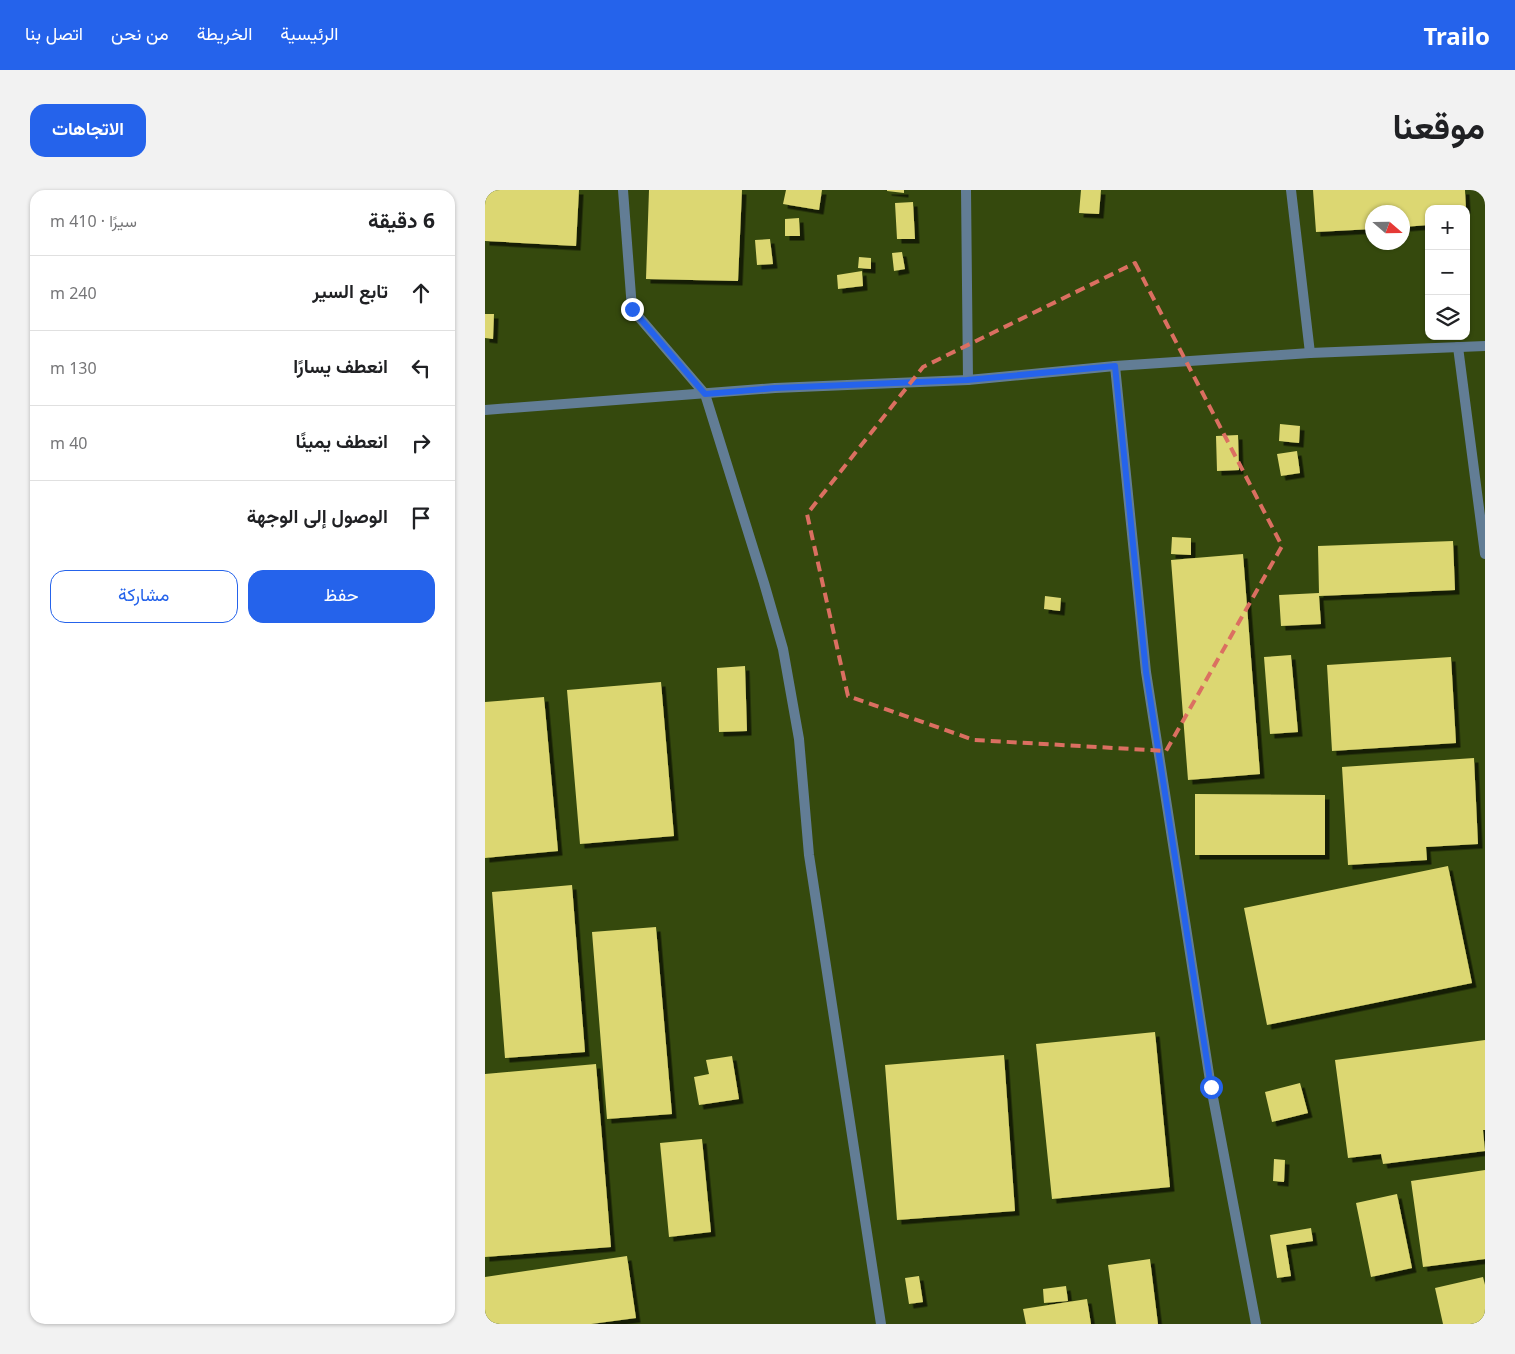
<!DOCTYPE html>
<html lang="ar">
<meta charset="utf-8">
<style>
:root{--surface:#fff;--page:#f2f2f2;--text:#202124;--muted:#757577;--line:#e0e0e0;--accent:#2563eb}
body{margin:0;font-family:"Noto Sans",Vazirmatn,sans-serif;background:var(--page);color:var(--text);direction:rtl}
.controls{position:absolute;right:15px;top:15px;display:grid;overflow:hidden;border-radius:10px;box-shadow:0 1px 4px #0004}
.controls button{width:45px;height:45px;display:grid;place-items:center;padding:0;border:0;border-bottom:1px solid var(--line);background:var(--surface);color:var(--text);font:25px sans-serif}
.compass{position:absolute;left:880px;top:15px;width:45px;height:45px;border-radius:50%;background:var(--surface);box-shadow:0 1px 4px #0004;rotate:110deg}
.stop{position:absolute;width:15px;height:15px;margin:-11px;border:4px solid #2563eb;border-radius:50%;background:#fff}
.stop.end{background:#2563eb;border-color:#fff;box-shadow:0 1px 5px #0008}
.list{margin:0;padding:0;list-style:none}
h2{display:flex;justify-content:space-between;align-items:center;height:65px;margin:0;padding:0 20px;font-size:21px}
h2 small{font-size:16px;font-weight:400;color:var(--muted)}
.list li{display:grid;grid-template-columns:32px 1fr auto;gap:15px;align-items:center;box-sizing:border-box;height:75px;padding:0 20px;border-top:1px solid var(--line)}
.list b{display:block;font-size:19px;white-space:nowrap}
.list em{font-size:16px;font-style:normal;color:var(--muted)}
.actions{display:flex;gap:10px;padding:15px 20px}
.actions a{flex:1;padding:11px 0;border:1px solid var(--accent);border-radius:15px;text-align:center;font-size:18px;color:var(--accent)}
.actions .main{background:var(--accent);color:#fff}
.icon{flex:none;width:28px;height:28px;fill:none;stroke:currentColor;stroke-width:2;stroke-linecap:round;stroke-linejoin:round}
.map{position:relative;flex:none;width:1000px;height:1134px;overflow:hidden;direction:ltr;border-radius:15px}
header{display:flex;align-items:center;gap:30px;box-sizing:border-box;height:70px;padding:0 25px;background:var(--accent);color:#fff}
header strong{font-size:24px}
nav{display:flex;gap:28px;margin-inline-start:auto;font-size:18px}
.intro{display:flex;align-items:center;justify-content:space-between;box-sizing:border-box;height:120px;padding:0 30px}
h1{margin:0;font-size:35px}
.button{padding:12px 22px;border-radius:15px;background:var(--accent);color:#fff;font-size:18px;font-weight:700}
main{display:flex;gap:30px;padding:0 30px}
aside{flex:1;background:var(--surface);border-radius:15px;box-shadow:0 1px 4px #0004}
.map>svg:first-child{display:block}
</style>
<header>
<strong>Trailo</strong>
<nav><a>الرئيسية</a><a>الخريطة</a><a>من نحن</a><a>اتصل بنا</a></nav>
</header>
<div class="intro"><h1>موقعنا</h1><a class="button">الاتجاهات</a></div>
<main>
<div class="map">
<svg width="1000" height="1134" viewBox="0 0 1000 1134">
<defs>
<filter id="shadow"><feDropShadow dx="4.5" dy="4.5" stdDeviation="0" flood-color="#0009"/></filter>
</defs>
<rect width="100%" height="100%" fill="#35490d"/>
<!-- building -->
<path fill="#dcd772" filter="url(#shadow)" d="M 0,0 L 94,0 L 91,56 L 0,51 Z
M 164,0 L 257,0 L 253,91 L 161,89 Z
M 301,0 L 337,0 L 334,20 L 298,14 Z
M 402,0 L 419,0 L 419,3 L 402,1 Z
M 596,0 L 616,0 L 614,24 L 594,23 Z
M 828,0 L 980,0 L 981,19 L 944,19 L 944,35 L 918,37 L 918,22 L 888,22 L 888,39 L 831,42 Z
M 428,12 L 430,49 L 412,49 L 410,13 Z
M 314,28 L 315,46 L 300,46 L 300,29 Z
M 285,49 L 288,74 L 272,75 L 270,50 Z
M 417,62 L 420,79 L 409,81 L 407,63 Z
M 374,67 L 386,68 L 386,79 L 373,78 Z
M 377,81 L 378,96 L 353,99 L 352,85 Z
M 0,124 L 9,124 L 8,149 L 0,148 Z
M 795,234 L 815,236 L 814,253 L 794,251 Z
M 753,245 L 754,280 L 732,281 L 731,246 Z
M 812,261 L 815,283 L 796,286 L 792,264 Z
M 687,347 L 706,348 L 706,365 L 686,364 Z
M 968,351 L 970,400 L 834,406 L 836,434 L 796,436 L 794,405 L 834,403 L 833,356 Z
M 758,364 L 775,584 L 703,590 L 686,370 Z
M 560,406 L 576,408 L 575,421 L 559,419 Z
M 806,465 L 813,542 L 785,544 L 779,467 Z
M 966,467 L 971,553 L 847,561 L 842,475 Z
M 260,476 L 262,541 L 234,542 L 232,478 Z
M 176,492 L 189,646 L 95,654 L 82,500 Z
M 59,507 L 73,661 L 0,668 L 0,512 Z
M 989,568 L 993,654 L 941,657 L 942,670 L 863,675 L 857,577 Z
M 710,604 L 840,605 L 840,665 L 710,665 Z
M 963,676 L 987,793 L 782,835 L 759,718 Z
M 87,695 L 100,862 L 20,868 L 7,702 Z
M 171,737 L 187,924 L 122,929 L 107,742 Z
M 670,842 L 685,997 L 567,1009 L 551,854 Z
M 1000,850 L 1000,940 L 998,940 L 1000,961 L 898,974 L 896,964 L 863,968 L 850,870 Z
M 519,865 L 530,1021 L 412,1030 L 400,875 Z
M 247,866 L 254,909 L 214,915 L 209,887 L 224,884 L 221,870 Z
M 111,874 L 126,1057 L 0,1067 L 0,884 Z
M 815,893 L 823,923 L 787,932 L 780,902 Z
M 217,949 L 226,1042 L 184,1047 L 175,953 Z
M 789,969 L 800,970 L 799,992 L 788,991 Z
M 1000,980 L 1000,1069 L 938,1077 L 926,991 Z
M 912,1004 L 927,1078 L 886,1087 L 871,1013 Z
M 826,1038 L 828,1051 L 801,1055 L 806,1086 L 792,1088 L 785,1045 Z
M 142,1066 L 151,1128 L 106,1134 L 0,1134 L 0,1087 Z
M 665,1069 L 673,1134 L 631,1134 L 623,1075 Z
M 434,1086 L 438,1112 L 424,1114 L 420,1088 Z
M 998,1087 L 1000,1095 L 1000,1134 L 958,1134 L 950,1098 Z
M 581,1096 L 583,1111 L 559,1113 L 558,1099 Z
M 602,1109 L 606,1134 L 541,1134 L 538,1119 Z"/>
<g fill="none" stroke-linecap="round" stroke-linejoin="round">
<!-- lane -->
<path stroke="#627d95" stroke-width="10" d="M 138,0 L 147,119 L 220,204 L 279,393 L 298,459 L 314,549 L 324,665 L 396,1134
M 481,0 L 483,190
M 806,0 L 825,163
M 973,157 L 1000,364
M 630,176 L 661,482 L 726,897 L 771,1134"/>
<!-- street -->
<path stroke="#627d95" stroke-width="10" d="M 0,220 L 290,198 L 483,190 L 630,176 L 825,163 L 1000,156"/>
</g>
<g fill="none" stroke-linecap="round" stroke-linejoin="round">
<!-- route -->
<path stroke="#2563eb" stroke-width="6" d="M 147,119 L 220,204 L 290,198 L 482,190 L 630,176 L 661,482 L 726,897"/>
</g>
<!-- marked area -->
<path fill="none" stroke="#db6f61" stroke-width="4" stroke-dasharray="10 6" stroke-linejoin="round" d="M 650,73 L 797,356 L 681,561 L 489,550 L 363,506 L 322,324 L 438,177 Z"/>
</svg>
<div class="controls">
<button>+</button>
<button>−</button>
<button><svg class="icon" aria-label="layers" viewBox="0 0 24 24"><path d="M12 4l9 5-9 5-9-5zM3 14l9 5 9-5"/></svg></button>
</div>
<svg class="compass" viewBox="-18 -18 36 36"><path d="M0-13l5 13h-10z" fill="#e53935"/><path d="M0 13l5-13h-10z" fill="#757577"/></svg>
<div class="stop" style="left:726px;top:897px"></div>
<div class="stop end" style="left:147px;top:119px"></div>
</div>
<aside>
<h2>6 دقيقة<small>سيرًا · 410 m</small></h2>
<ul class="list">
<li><svg class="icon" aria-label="ahead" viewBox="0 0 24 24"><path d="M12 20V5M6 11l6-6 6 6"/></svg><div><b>تابع السير</b></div><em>240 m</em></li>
<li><svg class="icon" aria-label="left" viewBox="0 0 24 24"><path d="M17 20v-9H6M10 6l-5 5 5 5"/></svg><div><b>انعطف يسارًا</b></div><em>130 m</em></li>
<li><svg class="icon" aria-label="right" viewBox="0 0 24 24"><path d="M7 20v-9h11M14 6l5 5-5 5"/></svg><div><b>انعطف يمينًا</b></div><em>40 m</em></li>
<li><svg class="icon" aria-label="arrive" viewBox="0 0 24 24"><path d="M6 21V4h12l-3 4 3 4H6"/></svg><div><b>الوصول إلى الوجهة</b></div></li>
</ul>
<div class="actions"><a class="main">حفظ</a><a>مشاركة</a></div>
</aside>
</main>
